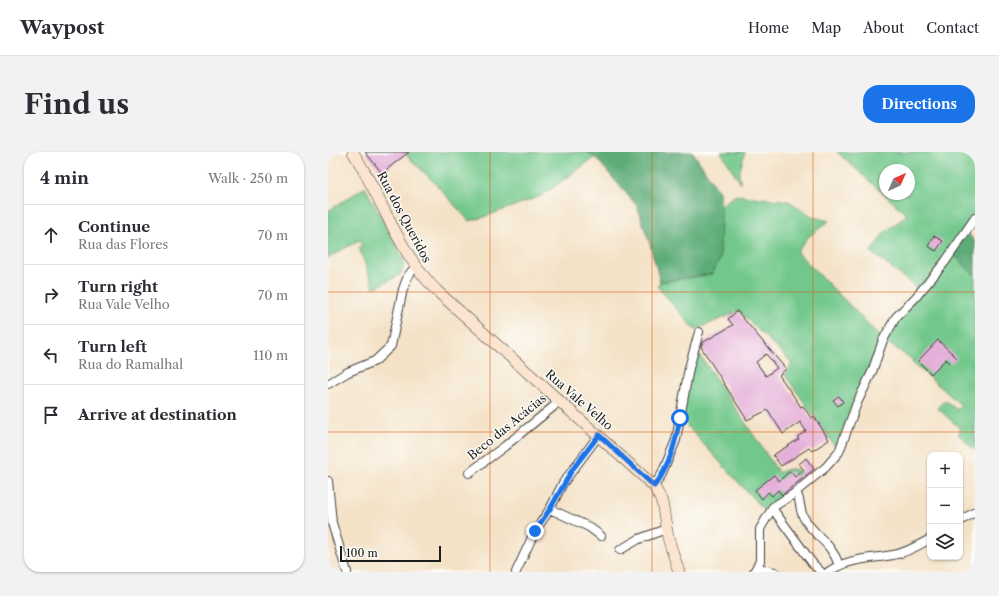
<!DOCTYPE html>
<meta charset="utf-8">
<style>
:root{--surface:#fff;--page:#f2f2f3;--text:#2b2b33;--muted:#7c7c81;--line:#e1e1e2;--accent:#1a73e8}
body{margin:0;font-family:"Libre Caslon Text",serif;background:var(--page);color:var(--text)}
.controls{position:absolute;right:12px;bottom:12px;display:grid;overflow:hidden;border-radius:8px;box-shadow:0 1px 3px #0004}
.controls button{width:36px;height:36px;display:grid;place-items:center;padding:0;border:0;border-bottom:1px solid var(--line);background:var(--surface);color:var(--text);font:20px sans-serif}
.compass{position:absolute;left:551px;top:12px;width:36px;height:36px;border-radius:50%;background:var(--surface);box-shadow:0 1px 3px #0004;rotate:45deg}
.scale{position:absolute;left:12px;bottom:10px;width:101px;box-sizing:border-box;padding-left:4px;border:2px solid #1c1c1c;border-top:0;font-size:11px;line-height:14px;white-space:nowrap;color:#1c1c1c;-webkit-text-stroke:3px #fdfcf7;paint-order:stroke}
.stop{position:absolute;width:12px;height:12px;margin:-9px;border:3px solid #1a73e8;border-radius:50%;background:#fff}
.stop.end{background:#1a73e8;border-color:#fff;box-shadow:0 1px 4px #0008}
.list{margin:0;padding:0;list-style:none}
h2{display:flex;justify-content:space-between;align-items:center;height:52px;margin:0;padding:0 16px;font-size:17px}
h2 small{font-size:13px;font-weight:400;color:var(--muted)}
.list li{display:grid;grid-template-columns:26px 1fr auto;gap:12px;align-items:center;box-sizing:border-box;height:60px;padding:0 16px;border-top:1px solid var(--line)}
.list b{display:block;font-size:15px;white-space:nowrap}
.list p{margin:0;font-size:13px;white-space:nowrap;color:var(--muted)}
.list em{font-size:13px;font-style:normal;color:var(--muted)}
.icon{flex:none;width:22px;height:22px;fill:none;stroke:currentColor;stroke-width:2;stroke-linecap:round;stroke-linejoin:round}
.map{position:relative;flex:none;width:647px;height:420px;overflow:hidden;border-radius:16px}
header{display:flex;align-items:center;gap:24px;box-sizing:border-box;height:56px;padding:0 20px;background:var(--surface);border-bottom:1px solid var(--line)}
header strong{font-size:19px}
nav{display:flex;gap:22px;margin-inline-start:auto;font-size:14px}
.intro{display:flex;align-items:center;justify-content:space-between;box-sizing:border-box;height:96px;padding:0 24px}
h1{margin:0;font-size:28px}
.button{padding:10px 18px;border-radius:16px;background:var(--accent);color:#fff;font-size:14px;font-weight:700}
main{display:flex;gap:24px;padding:0 24px}
aside{flex:1;background:var(--surface);border-radius:16px;box-shadow:0 1px 3px #0004}
.map>svg:first-child{display:block}
</style>
<header>
<strong>Waypost</strong>
<nav><a>Home</a><a>Map</a><a>About</a><a>Contact</a></nav>
</header>
<div class="intro"><h1>Find us</h1><a class="button">Directions</a></div>
<main>
<aside>
<h2>4 min<small>Walk · 250 m</small></h2>
<ul class="list">
<li><svg class="icon" aria-label="ahead" viewBox="0 0 24 24"><path d="M12 20V5M6 11l6-6 6 6"/></svg><div><b>Continue</b><p>Rua das Flores</p></div><em>70 m</em></li>
<li><svg class="icon" aria-label="right" viewBox="0 0 24 24"><path d="M7 20v-9h11M14 6l5 5-5 5"/></svg><div><b>Turn right</b><p>Rua Vale Velho</p></div><em>70 m</em></li>
<li><svg class="icon" aria-label="left" viewBox="0 0 24 24"><path d="M17 20v-9H6M10 6l-5 5 5 5"/></svg><div><b>Turn left</b><p>Rua do Ramalhal</p></div><em>110 m</em></li>
<li><svg class="icon" aria-label="arrive" viewBox="0 0 24 24"><path d="M6 21V4h12l-3 4 3 4H6"/></svg><div><b>Arrive at destination</b></div></li>
</ul>
</aside>
<div class="map">
<svg width="647" height="420" viewBox="0 0 647 420">
<rect width="100%" height="100%" fill="#fdfcf7"/>
<filter id="ink" filterUnits="userSpaceOnUse"><feTurbulence type="fractalNoise" baseFrequency=".025" numOctaves="2"/><feDisplacementMap in="SourceGraphic" scale="8" xChannelSelector="R" yChannelSelector="G"/><feConvolveMatrix kernelMatrix="1 2 1 2 8 2 1 2 1" color-interpolation-filters="sRGB"/></filter>
<filter id="wash" filterUnits="userSpaceOnUse"><feTurbulence type="fractalNoise" baseFrequency=".012" numOctaves="4" result="noise"/><feDisplacementMap in="SourceGraphic" scale="16" xChannelSelector="R" yChannelSelector="G"/><feGaussianBlur stdDeviation="0.9" result="paint"/><feColorMatrix in="noise" values="0 0 0 0 0 0 0 0 0 0 0 0 0 0 0 0 0 1.4 0 .05"/><feComposite in="paint" operator="in"/></filter>
<g filter="url(#wash)">
<rect width="100%" height="100%" fill="#f4e2c7"/>
<!-- green -->
<path fill="#72c88c" stroke="#477254" fill-rule="evenodd" d="M 75,0 L 259,0 L 267,5 L 213,44 L 156,65 L 141,69 L 107,31 Z
M 393,0 L 417,0 L 411,22 L 413,32 Z
M 509,0 L 647,0 L 647,66 L 624,100 L 647,124 L 647,299 L 630,282 L 633,277 L 609,256 L 617,248 L 629,258 L 633,253 L 584,210 L 585,208 L 555,188 L 511,300 L 457,223 L 464,211 L 411,159 L 367,178 L 329,134 L 332,130 L 384,122 L 392,107 L 393,53 L 408,43 L 461,49 L 485,65 L 501,69 L 479,86 L 469,100 L 555,187 L 592,141 L 585,133 L 543,100 L 556,81 L 579,63 ZM 557,18 L 581,18 L 581,42 L 557,42 Z
M 37,35 L 77,110 L 73,122 L 46,136 L 31,96 L 34,92 L 31,88 L 0,106 L 0,59 Z
M 367,196 L 451,321 C 463,313 472,318 481,327 L 440,363 L 352,266 Z"/>
<!-- forest -->
<path fill="#5dac78" stroke="#3c644a" d="M 259,0 L 365,0 L 391,40 L 393,53 L 392,107 L 384,122 L 332,130 L 322,92 L 309,54 L 267,5 Z
M 639,80 L 647,90 L 647,124 L 624,100 Z"/>
<g id="blocks">
<!-- building -->
<path fill="#e4afd9" fill-rule="evenodd" d="M 37,0 L 81,0 L 54,21 Z
M 606,84 L 615,89 L 608,99 L 600,94 Z
M 409,159 L 458,217 L 451,223 L 473,255 L 475,254 L 483,266 L 486,264 L 501,288 L 484,299 L 481,296 L 453,314 L 445,303 L 471,287 L 469,285 L 478,279 L 472,270 L 455,282 L 440,258 L 419,268 L 373,195 L 374,191 L 405,173 L 400,167 ZM 438,202 L 449,216 L 438,224 L 428,210 Z
M 610,188 L 629,206 L 623,212 L 618,207 L 603,222 L 590,209 Z
M 511,244 L 515,250 L 510,254 L 505,248 Z
M 478,306 L 486,317 L 454,343 L 450,338 L 444,344 L 440,340 L 434,347 L 427,338 L 446,323 L 451,329 L 462,319 L 467,325 L 476,318 L 471,312 Z"/>
</g>
</g>
<g filter="url(#ink)">
<use href="#blocks" fill-opacity="0" stroke="#3c3a36" stroke-width="1"/>
<g fill="none" stroke-linecap="round" stroke-linejoin="round">
<!-- street casing -->
<g stroke="#3c3a36" stroke-width="10">
<path id="street" d="M 0,232 L 20,220 L 47,209 L 63,194 L 75,137 L 80,124 L 87,115
M 141,321 L 177,294 L 225,255 L 231,247
M 0,329 L 4,371 L 19,420
M 326,334 L 334,322 L 348,288 L 361,216 L 371,180
M 468,340 C 473,347 471,358 476,366 C 486,384 503,390 511,413
M 444,356 L 485,412 L 493,420
M 222,357 L 261,375 L 273,384
M 632,369 L 647,360
M 292,398 L 311,387 L 338,377
M 430,416 L 447,420
M 188,420 L 207,379 L 222,357 L 235,331 L 271,283
M 426,420 L 432,409 L 432,377 L 445,355 L 464,343 L 498,315 L 511,300 L 529,251 L 544,220 L 555,188 L 568,165 L 587,146 L 617,110 L 647,66
M 500,420 C 521,406 542,407 565,403 C 578,401 591,393 602,387"/>
</g>
<!-- secondary casing -->
<g stroke="#3c3a36" stroke-width="12">
<path id="secondary" d="M 25,0 C 54,46 70,100 109,139 L 326,334 L 334,350 L 340,386 L 351,420"/>
</g>
<!-- street -->
<use href="#street" stroke="#fff" stroke-width="8"/>
<!-- secondary -->
<use href="#secondary" stroke="#fce5d0" stroke-width="11"/>
</g>
</g>
<g fill="none" stroke-linecap="round" stroke-linejoin="round" filter="url(#ink)">
<!-- route -->
<path stroke="#1a73e8" stroke-width="5" d="M 207,379 L 222,357 L 244,318 L 271,283 L 326,334 C 341,317 348,289 352,266"/>
</g>
<!-- grid -->
<path fill="none" stroke="#de560d" stroke-width="1" stroke-opacity="0.55" d="M 162,0 L 162,420M 324,0 L 324,420M 485,0 L 485,420M 0,140 L 647,140M 0,280 L 647,280"/>
<g text-anchor="middle" stroke-width="3" stroke-linejoin="round" paint-order="stroke">
<!-- street labels -->
<g font-size="12" fill="#1c1c1c" stroke="#fdfcf7">
<text transform="translate(76 65) rotate(62)" y="4">Rua dos Queridos</text>
<text transform="translate(251 248) rotate(41)" y="4">Rua Vale Velho</text>
<text transform="translate(179 275) rotate(-39)" y="4">Beco das Acácias</text>
</g>
</g>
</svg>
<div class="controls">
<button>+</button>
<button>−</button>
<button><svg class="icon" aria-label="layers" viewBox="0 0 24 24"><path d="M12 4l9 5-9 5-9-5zM3 14l9 5 9-5"/></svg></button>
</div>
<svg class="compass" viewBox="-18 -18 36 36"><path d="M0-13l5 13h-10z" fill="#e53935"/><path d="M0 13l5-13h-10z" fill="#7c7c81"/></svg>
<div class="scale">100 m</div>
<div class="stop" style="left:352px;top:266px"></div>
<div class="stop end" style="left:207px;top:379px"></div>
</div>
</main>
